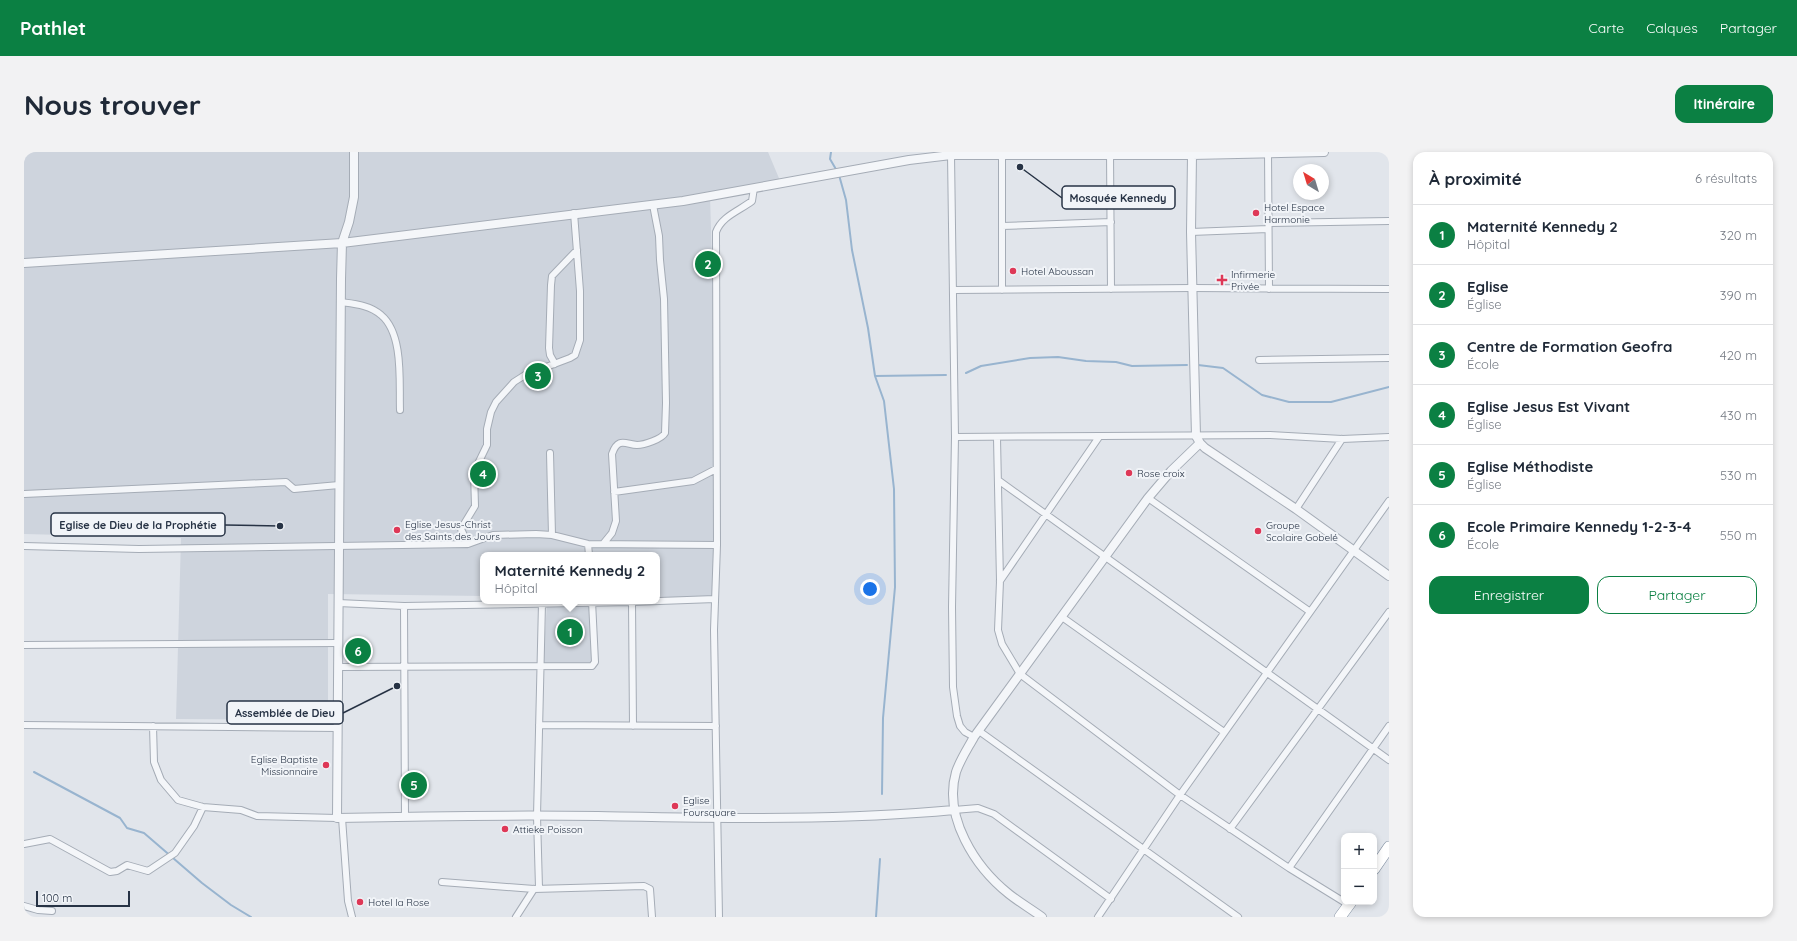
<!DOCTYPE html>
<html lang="fr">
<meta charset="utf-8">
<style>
:root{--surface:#fff;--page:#f2f2f3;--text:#1f2937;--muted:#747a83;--line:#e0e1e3;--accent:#0b8043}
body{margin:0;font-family:Quicksand,sans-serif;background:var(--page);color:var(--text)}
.controls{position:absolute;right:12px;bottom:12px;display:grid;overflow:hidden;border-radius:8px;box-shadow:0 2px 6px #0003}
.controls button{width:36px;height:36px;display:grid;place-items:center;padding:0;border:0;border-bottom:1px solid var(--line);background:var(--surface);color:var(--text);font:20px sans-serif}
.compass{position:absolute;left:1269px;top:12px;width:36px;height:36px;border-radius:50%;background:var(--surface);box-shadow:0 2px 6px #0003;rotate:322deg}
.scale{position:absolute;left:12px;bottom:10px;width:94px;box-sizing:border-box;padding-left:4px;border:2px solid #273345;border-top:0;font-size:11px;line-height:14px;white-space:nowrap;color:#273345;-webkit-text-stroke:3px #f1f4f8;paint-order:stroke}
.you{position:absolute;left:846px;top:437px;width:14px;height:14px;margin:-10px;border:3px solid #fff;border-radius:50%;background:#1a73e8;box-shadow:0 0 0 6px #1a73e833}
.badge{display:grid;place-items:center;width:26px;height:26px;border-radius:50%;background:var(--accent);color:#fff;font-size:13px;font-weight:700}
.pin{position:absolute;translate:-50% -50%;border:2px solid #fff;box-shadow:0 1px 4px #0006}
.popup{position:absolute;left:456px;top:400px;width:180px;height:52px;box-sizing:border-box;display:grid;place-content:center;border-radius:8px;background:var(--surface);filter:drop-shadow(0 1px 3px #0005);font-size:13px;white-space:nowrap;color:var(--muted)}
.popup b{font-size:15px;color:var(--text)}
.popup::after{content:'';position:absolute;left:50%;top:100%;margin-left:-8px;border:8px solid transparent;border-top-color:var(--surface)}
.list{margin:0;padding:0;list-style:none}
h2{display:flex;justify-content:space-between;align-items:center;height:52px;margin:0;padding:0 16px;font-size:17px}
h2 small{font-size:13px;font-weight:400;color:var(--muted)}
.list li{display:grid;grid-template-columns:26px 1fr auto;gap:12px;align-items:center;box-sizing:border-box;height:60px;padding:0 16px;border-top:1px solid var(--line)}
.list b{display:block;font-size:15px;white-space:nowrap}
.list p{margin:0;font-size:13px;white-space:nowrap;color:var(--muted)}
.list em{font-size:13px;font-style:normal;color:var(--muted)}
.actions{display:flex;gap:8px;padding:12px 16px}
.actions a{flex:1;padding:9px 0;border:1px solid var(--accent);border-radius:12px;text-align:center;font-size:14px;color:var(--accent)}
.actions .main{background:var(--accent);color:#fff}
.map{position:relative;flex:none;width:1365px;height:765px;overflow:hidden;border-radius:12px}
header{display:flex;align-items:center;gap:24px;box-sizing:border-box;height:56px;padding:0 20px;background:var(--accent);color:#fff}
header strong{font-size:19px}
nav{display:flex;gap:22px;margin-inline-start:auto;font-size:14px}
.intro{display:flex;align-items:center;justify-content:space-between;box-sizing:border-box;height:96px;padding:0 24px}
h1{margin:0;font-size:28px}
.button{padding:10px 18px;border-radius:12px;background:var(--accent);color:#fff;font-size:14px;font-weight:700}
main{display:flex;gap:24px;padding:0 24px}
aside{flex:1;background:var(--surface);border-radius:12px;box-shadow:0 2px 6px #0003}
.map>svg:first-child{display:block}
</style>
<header>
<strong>Pathlet</strong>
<nav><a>Carte</a><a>Calques</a><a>Partager</a></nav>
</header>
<div class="intro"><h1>Nous trouver</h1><a class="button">Itinéraire</a></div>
<main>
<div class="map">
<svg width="1365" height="765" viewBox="0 0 1365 765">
<rect width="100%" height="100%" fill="#e1e5eb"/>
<!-- built -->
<path fill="#ced4dd" d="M 0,0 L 744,0 L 757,31 L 686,44 L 692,239 L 691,447 L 633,446 L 633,403 L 459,403 L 459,444 L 304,442 L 304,568 L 152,567 L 157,386 L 0,382 Z
M 523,452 L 568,452 L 570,513 L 519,511 Z"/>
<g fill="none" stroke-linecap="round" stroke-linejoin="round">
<!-- stream -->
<path stroke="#98b4cf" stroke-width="2" d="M 807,0 L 806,7 L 813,19
M 815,23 L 822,48 L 828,98 L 844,176 L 851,224 L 860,249 L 870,337 L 871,435 L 859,566 L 858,642
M 1174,213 L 1199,216 L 1238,243 L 1265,250 L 1307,250 L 1365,235
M 942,221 L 957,214 L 1006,206 L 1034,205 L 1062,209 L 1092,210 L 1108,214 L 1163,213
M 851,224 L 922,223
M 10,620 L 96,666 L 103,676 L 120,681 L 178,731 L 207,753 L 227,765
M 852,765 L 856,707"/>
<!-- minor casing -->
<g stroke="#a5acb6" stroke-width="8">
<path id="minor" d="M 1086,0 L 1087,137
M 1244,0 L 1245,137
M 927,3 L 931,285 L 928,455 L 929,535 L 933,564 L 936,574 L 941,580 L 950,585
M 1244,71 L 1365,69
M 978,74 L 1087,70
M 1167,80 L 1244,77
M 930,138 L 1168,136 L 1365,137
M 978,138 L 978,2
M 316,150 C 331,152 346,153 357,163 C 380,182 375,231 376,258
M 1235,208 L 1365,206
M 531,212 L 526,203 L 525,196 L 527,133 L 528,124 L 553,98
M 931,285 L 1246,283 L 1318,287 L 1365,285
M 973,286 L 976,429 L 974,478 L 978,492 L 996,522 L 1156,643 L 1265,716 L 1325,753
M 526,301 L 528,383
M 974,328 L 1365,608
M 590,340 L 669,329 L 692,317
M 0,342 L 262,330 L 270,337 L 315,333
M 1124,346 L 1285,459
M 1272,357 L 1318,287
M 444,392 L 437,377 L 451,354 L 450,320 L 463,293 L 463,277 L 467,260 L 472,250 L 490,230 L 501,223 L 546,206 L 551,203 L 556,188 L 556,139 L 550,61
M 564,392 L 565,403
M 579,392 L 588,381 L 592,369 L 588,302 C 594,285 601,292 613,293 C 620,293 638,287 641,281 L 642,251 L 640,147 L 636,108 L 635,84 L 629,53
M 0,394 L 115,397 L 444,392 L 469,383 L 512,382 L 528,383 L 564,392 L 693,393
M 976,429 L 1075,285
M 608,450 L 609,574
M 314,451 L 380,454 L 608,450 L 691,447
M 380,454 L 381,665
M 1038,465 L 1200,580
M 0,493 L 314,491
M 314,515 L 568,514 L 571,510 L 568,449
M 0,573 L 314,576
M 515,573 L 692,574
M 129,574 L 130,610 L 137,628 L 154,648 L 179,655 L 217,658 L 233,664 L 313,666
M 955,579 L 1214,765
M 930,658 L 954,656 L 970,662 L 1087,747
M 318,666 L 324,749 L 328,765
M 1206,677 L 1365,460
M 0,692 L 26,687 L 86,720 L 93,719 L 103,713 L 124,719 L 151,701 L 170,674 L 179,655
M 1265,716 L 1365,574
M 418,730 L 510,737 L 620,734 L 626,737 L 628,765
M 515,736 L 513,664 L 518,451
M 0,754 L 14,758 L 28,759
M 492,765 L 510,737
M 695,765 L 690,478 L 693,393 L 692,80 C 698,64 715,59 728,49 L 730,36
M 1074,765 L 1156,643 L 1365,349"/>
</g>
<!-- tertiary casing -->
<g stroke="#a5acb6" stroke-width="10">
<path id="tertiary" d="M 330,0 L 330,45 L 325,70 L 318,91 L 317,127 L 313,666 C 400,664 487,663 574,664 C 692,666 813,669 930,658
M 1168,3 L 1167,80 L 1172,284 L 1176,291 L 1181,296 L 1272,357 L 1365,424
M 0,111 L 318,91 L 659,49 L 885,8 L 927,3 L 1168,3 L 1300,0
M 1018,765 C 1007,757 995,750 985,742 C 951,715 919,665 932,620 C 936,608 944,596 950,585 L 1124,346 L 1147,319 L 1176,291"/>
</g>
<!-- trunk casing -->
<g stroke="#8693a4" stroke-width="12">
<path id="trunk" d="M 1350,717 L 1365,695
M 1316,765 L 1327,750"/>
</g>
<!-- minor -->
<use href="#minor" stroke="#f4f6f9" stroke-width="6"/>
<!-- tertiary -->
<use href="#tertiary" stroke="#f4f6f9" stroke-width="8"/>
<!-- trunk -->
<use href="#trunk" stroke="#fff" stroke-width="11"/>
</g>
<!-- markers -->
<g fill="#de3857" stroke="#f1f4f8" stroke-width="1.5">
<circle cx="1232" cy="61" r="4"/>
<circle cx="989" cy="119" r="4"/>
<path d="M1196 122h4v4h4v4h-4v4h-4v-4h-4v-4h4z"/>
<circle cx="1105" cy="321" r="4"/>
<circle cx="373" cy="378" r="4"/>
<circle cx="1234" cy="379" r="4"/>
<circle cx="302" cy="613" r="4"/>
<circle cx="651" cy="654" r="4"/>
<circle cx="481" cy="677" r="4"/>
<circle cx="336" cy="750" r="4"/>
</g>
<g text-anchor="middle" stroke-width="4" stroke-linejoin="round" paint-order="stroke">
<!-- poi labels -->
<g font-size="10" fill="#273345" stroke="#f1f4f8" text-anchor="start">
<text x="1240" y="59">Hotel Espace<tspan x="1240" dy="12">Harmonie</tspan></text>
<text x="997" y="123">Hotel Aboussan</text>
<text x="1207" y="126">Infirmerie<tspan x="1207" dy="12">Privée</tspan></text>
<text x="1113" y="325">Rose croix</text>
<text x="381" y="376">Eglise Jesus-Christ<tspan x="381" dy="12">des Saints des Jours</tspan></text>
<text x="1242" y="377">Groupe<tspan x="1242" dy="12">Scolaire Gobelé</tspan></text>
<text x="294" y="611" text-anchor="end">Eglise Baptiste<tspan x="294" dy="12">Missionnaire</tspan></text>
<text x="659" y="652">Eglise<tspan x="659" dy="12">Foursquare</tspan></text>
<text x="489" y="681">Attieke Poisson</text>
<text x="344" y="754">Hotel la Rose</text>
</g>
</g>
<!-- callouts -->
<path fill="none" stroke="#273345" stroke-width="1.5" d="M996 15L1038 46M256 374L201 373M373 534L319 561"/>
<g fill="#273345" stroke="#f1f4f8" stroke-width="1.5">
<circle cx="996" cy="15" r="4"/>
<circle cx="256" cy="374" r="4"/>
<circle cx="373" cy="534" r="4"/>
</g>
<g fill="#f1f4f8" stroke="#273345" stroke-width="1.5">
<rect x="1038" y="34" width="113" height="23" rx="4"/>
<rect x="27" y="361" width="174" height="23" rx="4"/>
<rect x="203" y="549" width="116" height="23" rx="4"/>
</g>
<g font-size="11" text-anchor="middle" font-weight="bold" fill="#273345">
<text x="1094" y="50">Mosquée Kennedy</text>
<text x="114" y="377">Eglise de Dieu de la Prophétie</text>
<text x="261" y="565">Assemblée de Dieu</text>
</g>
</svg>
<div class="controls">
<button>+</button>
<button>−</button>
</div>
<svg class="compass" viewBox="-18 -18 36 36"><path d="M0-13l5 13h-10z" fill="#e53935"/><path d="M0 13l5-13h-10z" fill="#747a83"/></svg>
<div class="scale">100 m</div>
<div class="you"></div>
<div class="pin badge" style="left:546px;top:480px">1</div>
<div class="popup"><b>Maternité Kennedy 2</b>Hôpital</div>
<div class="pin badge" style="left:684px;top:112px">2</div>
<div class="pin badge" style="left:514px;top:224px">3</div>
<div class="pin badge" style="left:459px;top:322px">4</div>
<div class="pin badge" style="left:390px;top:633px">5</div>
<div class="pin badge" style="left:334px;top:499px">6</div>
</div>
<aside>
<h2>À proximité<small>6 résultats</small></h2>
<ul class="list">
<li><span class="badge">1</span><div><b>Maternité Kennedy 2</b><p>Hôpital</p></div><em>320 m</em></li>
<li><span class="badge">2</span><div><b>Eglise</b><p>Église</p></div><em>390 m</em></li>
<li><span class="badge">3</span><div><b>Centre de Formation Geofra</b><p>École</p></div><em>420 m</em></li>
<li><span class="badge">4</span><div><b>Eglise Jesus Est Vivant</b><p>Église</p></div><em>430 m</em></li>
<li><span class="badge">5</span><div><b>Eglise Méthodiste</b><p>Église</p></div><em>530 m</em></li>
<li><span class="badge">6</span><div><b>Ecole Primaire Kennedy 1-2-3-4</b><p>École</p></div><em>550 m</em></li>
</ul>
<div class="actions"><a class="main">Enregistrer</a><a>Partager</a></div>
</aside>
</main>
